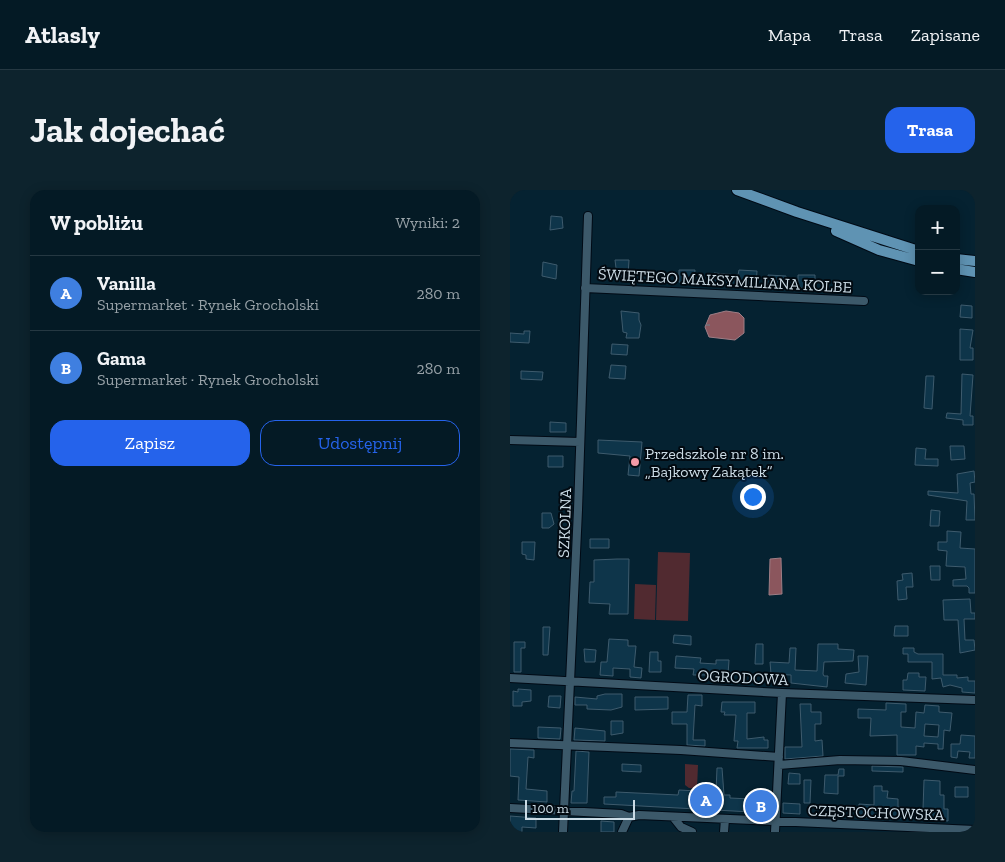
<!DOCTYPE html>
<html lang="pl">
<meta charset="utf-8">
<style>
:root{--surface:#041a25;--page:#0d232d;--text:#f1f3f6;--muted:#97a1a7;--line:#253842;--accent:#2563eb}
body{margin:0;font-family:"Zilla Slab",serif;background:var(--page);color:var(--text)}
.controls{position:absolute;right:15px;top:15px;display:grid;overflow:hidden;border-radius:10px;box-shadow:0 2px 12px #0003}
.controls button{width:45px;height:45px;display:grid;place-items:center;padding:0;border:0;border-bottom:1px solid var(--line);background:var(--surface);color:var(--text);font:25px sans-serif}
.scale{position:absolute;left:15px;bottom:12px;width:110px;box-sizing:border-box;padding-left:5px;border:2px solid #cbdbe5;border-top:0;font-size:14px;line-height:18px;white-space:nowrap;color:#cbdbe5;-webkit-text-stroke:4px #020a11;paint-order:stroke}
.you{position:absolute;left:242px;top:306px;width:18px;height:18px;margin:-12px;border:4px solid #fff;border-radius:50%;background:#1a73e8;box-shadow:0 0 0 8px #1a73e833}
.badge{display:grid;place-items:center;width:32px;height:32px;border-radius:50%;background:var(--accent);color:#fff;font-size:16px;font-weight:700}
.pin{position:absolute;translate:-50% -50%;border:2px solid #fff;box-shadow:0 1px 5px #0006}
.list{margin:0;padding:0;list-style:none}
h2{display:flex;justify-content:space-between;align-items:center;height:65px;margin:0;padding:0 20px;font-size:21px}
h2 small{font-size:16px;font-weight:400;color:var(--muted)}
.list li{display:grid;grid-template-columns:32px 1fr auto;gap:15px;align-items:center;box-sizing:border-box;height:75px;padding:0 20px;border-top:1px solid var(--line)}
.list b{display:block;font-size:19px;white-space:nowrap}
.list p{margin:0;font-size:16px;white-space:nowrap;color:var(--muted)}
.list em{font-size:16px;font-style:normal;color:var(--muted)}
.actions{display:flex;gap:10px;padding:15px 20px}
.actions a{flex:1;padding:11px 0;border:1px solid var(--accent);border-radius:15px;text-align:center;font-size:18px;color:var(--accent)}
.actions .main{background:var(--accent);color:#fff}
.map{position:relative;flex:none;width:465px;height:642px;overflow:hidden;border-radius:15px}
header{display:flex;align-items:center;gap:30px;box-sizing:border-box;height:70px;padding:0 25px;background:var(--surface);border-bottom:1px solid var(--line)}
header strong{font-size:24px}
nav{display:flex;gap:28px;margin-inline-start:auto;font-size:18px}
.intro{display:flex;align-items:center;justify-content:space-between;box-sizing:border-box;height:120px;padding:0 30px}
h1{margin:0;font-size:35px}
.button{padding:12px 22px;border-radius:15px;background:var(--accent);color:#fff;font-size:18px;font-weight:700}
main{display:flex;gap:30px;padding:0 30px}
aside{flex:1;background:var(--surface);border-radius:15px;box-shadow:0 2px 12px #0003}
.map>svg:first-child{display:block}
</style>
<header>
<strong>Atlasly</strong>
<nav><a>Mapa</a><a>Trasa</a><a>Zapisane</a></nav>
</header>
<div class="intro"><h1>Jak dojechać</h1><a class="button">Trasa</a></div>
<main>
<aside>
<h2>W pobliżu<small>Wyniki: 2</small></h2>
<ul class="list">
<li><span class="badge" style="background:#3f7fe0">A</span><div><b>Vanilla</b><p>Supermarket · Rynek Grocholski</p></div><em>280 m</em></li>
<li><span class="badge" style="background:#3f7fe0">B</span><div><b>Gama</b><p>Supermarket · Rynek Grocholski</p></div><em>280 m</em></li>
</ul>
<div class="actions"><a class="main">Zapisz</a><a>Udostępnij</a></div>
</aside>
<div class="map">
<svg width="465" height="642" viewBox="0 0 465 642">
<rect width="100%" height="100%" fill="#052231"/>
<!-- green -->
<path fill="#512a30" d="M 148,362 L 180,363 L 178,431 L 146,430 Z
M 125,394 L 146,395 L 145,430 L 124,429 Z
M 175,574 L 188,575 L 187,599 L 179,598 L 175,595 Z"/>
<!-- water -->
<path fill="#8b565d" stroke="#9e7e86" d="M 216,121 L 229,123 L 234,128 L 234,143 L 225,150 L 199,147 L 195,137 L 200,125 Z
M 271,368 L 272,404 L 259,405 L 260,369 Z"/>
<!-- building -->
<path fill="#0e354a" stroke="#3e5b6d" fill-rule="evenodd" d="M 41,26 L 52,27 L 53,38 L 40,40 Z
M 105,70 L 119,70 L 118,86 L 107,86 Z
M 33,72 L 47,75 L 46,89 L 32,86 Z
M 169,80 L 185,80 L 184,93 L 169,92 Z
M 229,80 L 247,81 L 246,96 L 203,95 L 204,83 L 228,85 Z
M 258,85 L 276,86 L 275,97 L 257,96 Z
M 288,85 L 305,85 L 305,100 L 288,97 Z
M 451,115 L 462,116 L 462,128 L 450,127 Z
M 111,121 L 129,123 L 129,130 L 131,135 L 129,148 L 116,148 L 117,143 L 113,142 Z
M 450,139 L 463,140 L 460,158 L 463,158 L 463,170 L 450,170 Z
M 14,141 L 20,141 L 19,153 L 0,152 L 0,143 L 14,144 Z
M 102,154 L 118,155 L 117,165 L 101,164 Z
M 101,175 L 116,176 L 115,189 L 99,188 Z
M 11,181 L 33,182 L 32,190 L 11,189 Z
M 452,184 L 463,185 L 460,226 L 463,226 L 463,235 L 453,235 L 453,230 L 436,228 L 437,223 L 451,224 Z
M 416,186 L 424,186 L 422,219 L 414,218 Z
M 40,232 L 56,233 L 56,242 L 40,242 Z
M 88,250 L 132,252 L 129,286 L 118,285 L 120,266 L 88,263 Z
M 440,256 L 454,256 L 455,269 L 441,270 Z
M 406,258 L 416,259 L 415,269 L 428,269 L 428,276 L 405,275 Z
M 38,266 L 53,266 L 53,277 L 38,277 Z
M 464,281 L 465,292 L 460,293 L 461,304 L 464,304 L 465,330 L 456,330 L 457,311 L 418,305 L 418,301 L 448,303 L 447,284 Z
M 421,320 L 430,321 L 429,336 L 420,336 Z
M 32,323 L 41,323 L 44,334 L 39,338 L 32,338 Z
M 437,341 L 451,342 L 450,358 L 465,359 L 465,403 L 459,403 L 459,398 L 457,396 L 443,396 L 443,390 L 456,389 L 455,377 L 436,376 L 437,361 L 428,360 L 428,352 L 437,352 Z
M 80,349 L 99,349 L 99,358 L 80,358 Z
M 12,352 L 25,352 L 24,370 L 16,369 L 16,365 L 12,364 Z
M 107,369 L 119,369 L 118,424 L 99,424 L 100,414 L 79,413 L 80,392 L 84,392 L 84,370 Z
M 420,376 L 430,376 L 430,390 L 421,390 Z
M 402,383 L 403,397 L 396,397 L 397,409 L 388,410 L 387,391 L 393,390 L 392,384 Z
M 460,409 L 461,423 L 465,423 L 465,429 L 454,429 L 455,450 L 464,450 L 465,460 L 450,463 L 448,430 L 434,430 L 433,410 Z
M 385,436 L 398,436 L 398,446 L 384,446 Z
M 33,437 L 40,437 L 38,465 L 33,465 Z
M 164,445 L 181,446 L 181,455 L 163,453 Z
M 99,449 L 118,450 L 118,456 L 126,456 L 124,477 L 132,478 L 131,488 L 120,487 L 120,479 L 103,478 L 103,486 L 90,485 L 91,472 L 97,472 Z
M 4,452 L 15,452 L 15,458 L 11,458 L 11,482 L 4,482 Z
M 246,454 L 253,454 L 253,474 L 245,474 Z
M 308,454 L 328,454 L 328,459 L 344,460 L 343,471 L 314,472 L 313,484 L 314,486 L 318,486 L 317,497 L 281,493 L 281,485 L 261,484 L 260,472 L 279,473 L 280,458 L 286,458 L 285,480 L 307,481 Z
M 393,458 L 404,458 L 404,462 L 408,464 L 433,464 L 433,485 L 447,485 L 447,488 L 458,487 L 458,491 L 465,491 L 465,503 L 452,502 L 452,498 L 440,495 L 433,497 L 431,488 L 422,489 L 422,472 L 398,472 L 398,464 L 393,464 Z
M 74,459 L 86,460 L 85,472 L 75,472 Z
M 140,462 L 148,462 L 148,471 L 151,471 L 151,482 L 139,482 Z
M 166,466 L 191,468 L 190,473 L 206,474 L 206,470 L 219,470 L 218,485 L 183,485 L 184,479 L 165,478 Z
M 348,466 L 358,466 L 356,495 L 335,493 L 336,484 L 349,482 Z
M 398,483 L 409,483 L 409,487 L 416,487 L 415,501 L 393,500 L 393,490 L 397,490 Z
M 8,499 L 21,500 L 21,511 L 12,512 L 12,516 L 3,516 L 3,501 L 8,502 Z
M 95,504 L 112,504 L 112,517 L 101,520 L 77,519 L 77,515 L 65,515 L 65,507 L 87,509 L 87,506 Z
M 178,505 L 192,505 L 192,516 L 185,515 L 183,550 L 195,550 L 195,556 L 177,555 L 177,534 L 162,534 L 162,522 L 177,522 Z
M 39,506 L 51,506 L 50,518 L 38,517 Z
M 125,507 L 158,507 L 158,519 L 125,520 Z
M 212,512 L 245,512 L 245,523 L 237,523 L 237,549 L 254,547 L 254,550 L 258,550 L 258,558 L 227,558 L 228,551 L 224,551 L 226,525 L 214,525 L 215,522 L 211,522 Z
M 376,513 L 396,514 L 396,522 L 391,522 L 391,537 L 405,538 L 406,522 L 414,523 L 415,515 L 429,516 L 429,522 L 442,523 L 440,541 L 434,540 L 433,559 L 428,559 L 428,554 L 414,553 L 414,557 L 406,556 L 406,565 L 387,565 L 387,545 L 360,546 L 361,528 L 348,528 L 348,519 L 376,520 ZM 415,534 L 429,535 L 428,547 L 414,546 Z
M 290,514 L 301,514 L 301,522 L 311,522 L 311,534 L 305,534 L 305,551 L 312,550 L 313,566 L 275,569 L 275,557 L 292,557 Z
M 101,531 L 113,531 L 113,543 L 101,545 Z
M 28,537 L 51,538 L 50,549 L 28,548 Z
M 65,538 L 95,541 L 95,551 L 64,550 Z
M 451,545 L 465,546 L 465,568 L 459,568 L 460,562 L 448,561 L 447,568 L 441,567 L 441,554 L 450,554 Z
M 0,559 L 24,560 L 24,568 L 18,567 L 16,599 L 37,601 L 37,612 L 8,610 L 9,587 L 0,586 Z
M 66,561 L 79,562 L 77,613 L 61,613 L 62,601 L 64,601 Z
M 112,574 L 131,575 L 131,582 L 112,581 Z
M 362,576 L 393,577 L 393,582 L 362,581 Z
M 207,578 L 212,578 L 214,605 L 220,605 L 220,608 L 261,610 L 260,623 L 94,614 L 94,607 L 106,607 L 106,602 L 168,605 L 169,600 L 206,602 Z
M 329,579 L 334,579 L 334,586 L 328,586 L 328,604 L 314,603 L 315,585 L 328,585 Z
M 279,583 L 290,584 L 290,594 L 278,594 Z
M 294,590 L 301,590 L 300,613 L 294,613 Z
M 414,590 L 430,591 L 430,605 L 434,605 L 434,619 L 438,619 L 438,631 L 391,626 L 391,628 L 348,627 L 349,614 L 364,615 L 364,596 L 372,596 L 372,601 L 378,601 L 377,608 L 388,609 L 388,617 L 413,619 Z
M 445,597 L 458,597 L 458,607 L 445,607 Z
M 273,613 L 290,614 L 290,624 L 273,623 Z
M 0,626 L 26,628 L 26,638 L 12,637 L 12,642 L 1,642 Z
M 91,631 L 104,632 L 104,642 L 91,642 Z"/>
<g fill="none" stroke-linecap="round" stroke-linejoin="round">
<!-- minor casing -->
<g stroke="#000a15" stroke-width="10">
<path id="minor" d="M 75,98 L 354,111
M 0,250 L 70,252
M 0,488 L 272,503 L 465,510
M 0,553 L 171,560 L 269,567
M 269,575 L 330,570 L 391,571 L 465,580
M 0,618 L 111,624 L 119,627
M 163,627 L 171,637 L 182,642
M 53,642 L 68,320 L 78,26
M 112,642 L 119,627 L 129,625 L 465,640
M 214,642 L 215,629
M 265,642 L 272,503"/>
</g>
<!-- major casing -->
<g stroke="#000a15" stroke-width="12">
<path id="major" d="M 227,0 L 287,22 L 409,61
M 326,41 L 369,60 L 409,71
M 446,69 L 465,71
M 446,79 L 465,82"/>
</g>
<!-- path -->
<path stroke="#6b818d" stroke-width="1" stroke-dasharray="4 2.5" stroke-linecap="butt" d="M 196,135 L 202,135"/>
<!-- minor -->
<use href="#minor" stroke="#3c596a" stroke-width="8"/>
<!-- major -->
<use href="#major" stroke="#5f93b3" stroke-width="10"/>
</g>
<!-- markers -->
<circle fill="#f49aa6" stroke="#020a11" stroke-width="2" cx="125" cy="272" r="5"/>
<g text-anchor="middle" stroke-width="4" stroke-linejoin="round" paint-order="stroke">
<!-- street labels -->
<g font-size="16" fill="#cbdbe5" stroke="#020a11">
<text transform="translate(215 90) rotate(3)" y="6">ŚWIĘTEGO MAKSYMILIANA KOLBE</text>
<text transform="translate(54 333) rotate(-88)" y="6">SZKOLNA</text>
<text transform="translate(233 487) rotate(3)" y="6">OGRODOWA</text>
<text transform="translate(366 622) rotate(2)" y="6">CZĘSTOCHOWSKA</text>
</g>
<!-- poi labels -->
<g font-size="16" fill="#cbdbe5" stroke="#020a11" text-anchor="start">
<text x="135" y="269">Przedszkole nr 8 im.<tspan x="135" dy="18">„Bajkowy Zakątek”</tspan></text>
</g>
</g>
</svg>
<div class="controls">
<button>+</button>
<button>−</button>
</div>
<div class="scale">100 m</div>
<div class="you"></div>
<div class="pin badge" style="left:196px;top:610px;background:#3f7fe0">A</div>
<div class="pin badge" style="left:251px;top:616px;background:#3f7fe0">B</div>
</div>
</main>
